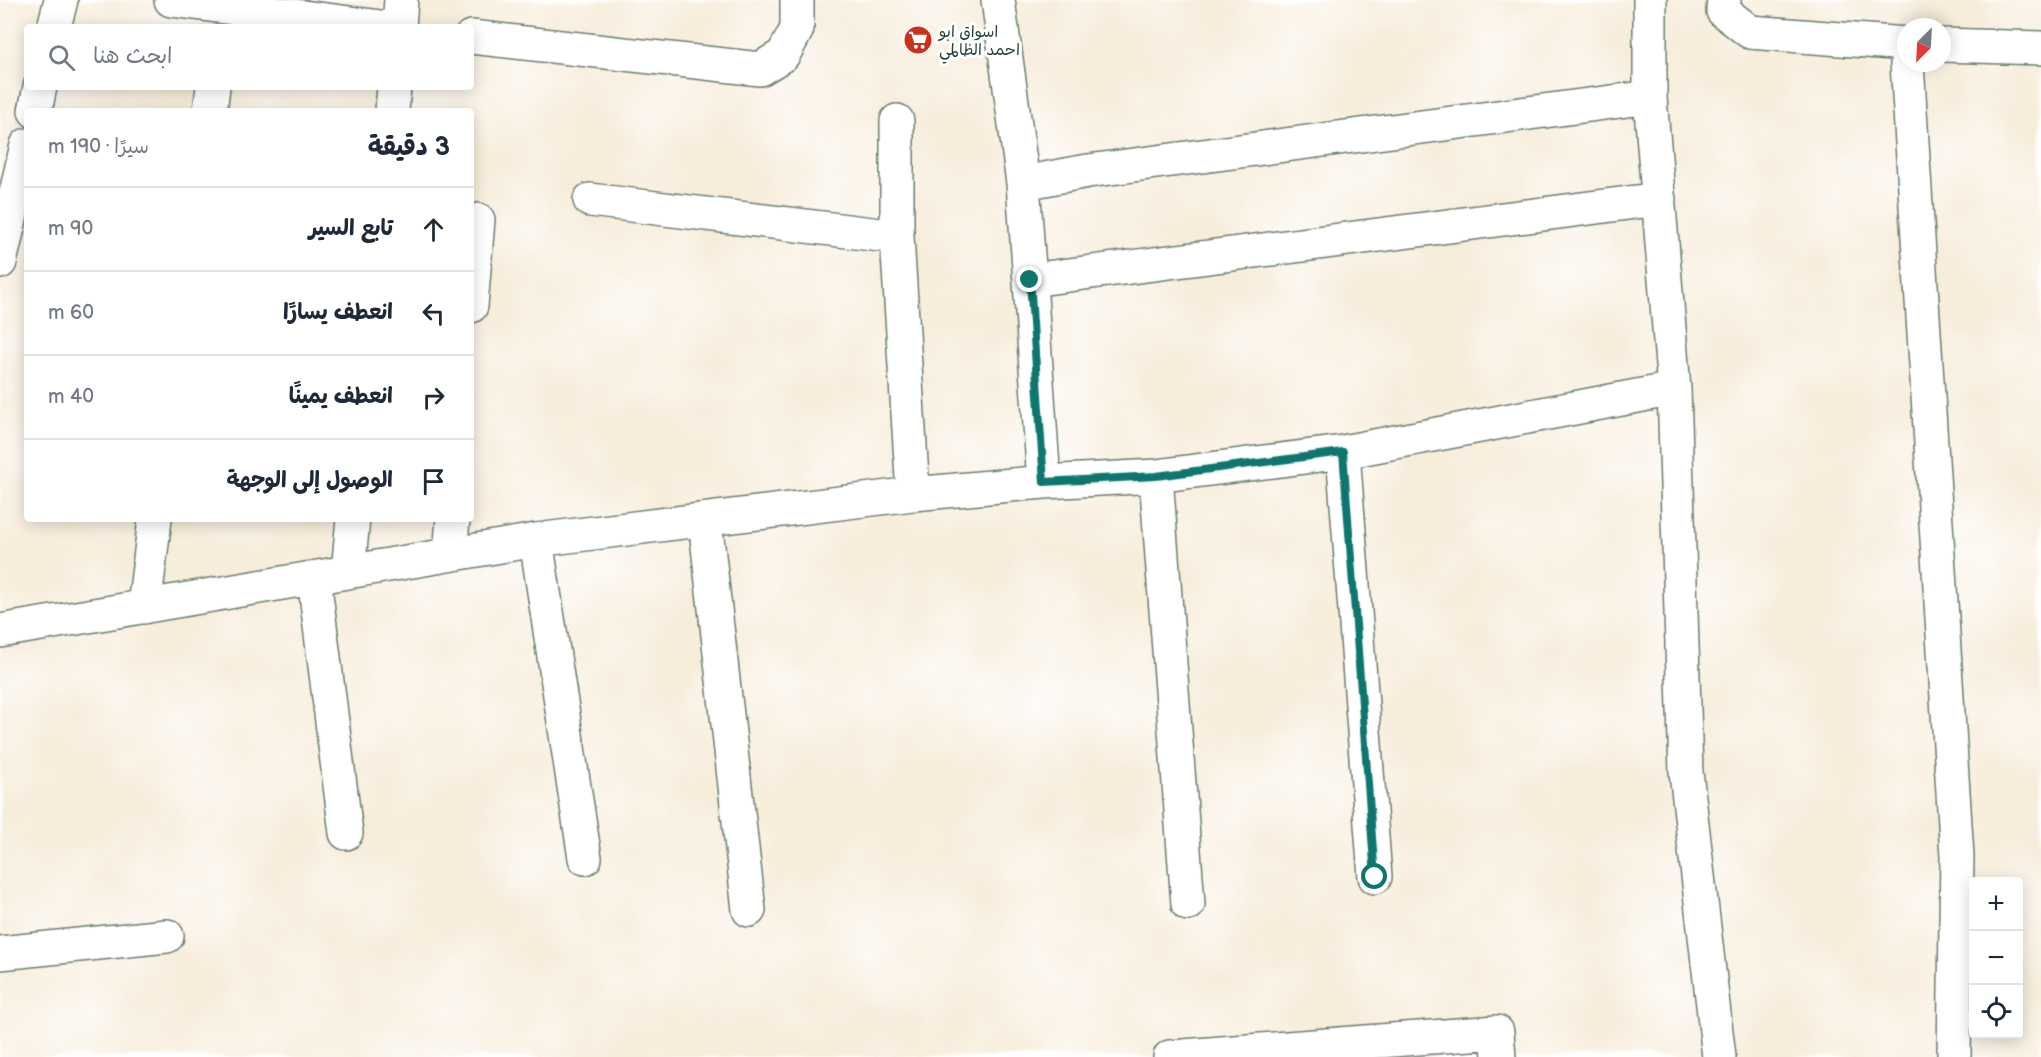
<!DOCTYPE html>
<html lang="ar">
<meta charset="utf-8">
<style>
:root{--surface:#fff;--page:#f6f6f7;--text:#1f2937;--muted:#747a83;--line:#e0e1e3}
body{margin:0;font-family:"Balsamiq Sans","Playpen Sans Arabic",sans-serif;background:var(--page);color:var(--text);direction:rtl}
.controls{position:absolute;right:18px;bottom:18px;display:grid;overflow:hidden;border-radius:6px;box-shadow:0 3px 15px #0003}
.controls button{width:54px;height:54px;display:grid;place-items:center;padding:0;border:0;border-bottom:2px solid var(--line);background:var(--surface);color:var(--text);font:30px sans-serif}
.compass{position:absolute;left:1897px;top:18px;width:54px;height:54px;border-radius:50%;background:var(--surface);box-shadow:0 3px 15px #0003;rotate:204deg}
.stop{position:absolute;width:18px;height:18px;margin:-14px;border:4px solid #0f766e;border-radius:50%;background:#fff}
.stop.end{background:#0f766e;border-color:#fff;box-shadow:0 2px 6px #0008}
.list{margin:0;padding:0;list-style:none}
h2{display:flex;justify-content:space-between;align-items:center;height:78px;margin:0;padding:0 24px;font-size:26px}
h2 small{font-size:20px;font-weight:400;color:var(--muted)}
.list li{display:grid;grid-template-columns:39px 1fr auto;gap:18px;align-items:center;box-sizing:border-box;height:84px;padding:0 24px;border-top:2px solid var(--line)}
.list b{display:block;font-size:22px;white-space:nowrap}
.list em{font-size:20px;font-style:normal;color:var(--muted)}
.icon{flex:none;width:33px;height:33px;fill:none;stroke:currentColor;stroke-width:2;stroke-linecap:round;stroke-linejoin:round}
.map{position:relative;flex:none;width:2041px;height:1057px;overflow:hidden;direction:ltr}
.search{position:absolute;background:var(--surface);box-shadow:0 3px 15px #0003;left:24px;top:24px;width:450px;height:66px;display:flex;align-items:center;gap:15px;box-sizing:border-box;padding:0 21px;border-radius:6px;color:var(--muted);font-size:22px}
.panel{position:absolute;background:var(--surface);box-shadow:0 3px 15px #0003;left:24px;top:108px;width:450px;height:414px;border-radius:6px;direction:rtl}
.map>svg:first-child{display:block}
</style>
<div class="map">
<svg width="2041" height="1057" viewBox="0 0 2041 1057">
<rect width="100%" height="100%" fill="#fff"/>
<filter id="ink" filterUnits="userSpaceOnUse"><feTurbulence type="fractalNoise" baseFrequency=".0167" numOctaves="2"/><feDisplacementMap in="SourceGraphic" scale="12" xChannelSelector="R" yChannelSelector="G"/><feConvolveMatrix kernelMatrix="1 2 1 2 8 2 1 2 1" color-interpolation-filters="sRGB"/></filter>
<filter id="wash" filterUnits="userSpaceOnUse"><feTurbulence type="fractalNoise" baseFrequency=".008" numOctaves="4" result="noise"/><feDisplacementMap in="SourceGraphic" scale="24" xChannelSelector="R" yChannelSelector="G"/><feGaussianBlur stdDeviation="1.35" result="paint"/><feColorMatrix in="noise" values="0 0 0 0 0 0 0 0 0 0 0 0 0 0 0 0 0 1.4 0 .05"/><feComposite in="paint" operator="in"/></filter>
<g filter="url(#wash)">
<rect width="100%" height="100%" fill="#f7eddb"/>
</g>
<g filter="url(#ink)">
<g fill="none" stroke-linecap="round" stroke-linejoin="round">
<!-- street casing -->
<g stroke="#6b7b6e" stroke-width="36">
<path id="street" d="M 171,0 L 381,27
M 998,0 L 1023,183 L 1044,482
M 1650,0 L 1650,97 L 1674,389 L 1686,772 L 1719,1057
M 1724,0 L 1723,11 L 1750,32 L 1906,44
M 54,27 L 61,0
M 399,27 L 401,0
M 471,37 L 760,69 L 783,55 L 797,29 L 797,0
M 1942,45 L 2041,48
M 1907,63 L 1957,856 L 1954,1057
M 35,111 L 40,87
M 210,111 L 213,87
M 392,111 L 394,87
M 897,121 L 897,237 L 913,494
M 1023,183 L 1088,171 L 1650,97
M 590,200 L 897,237
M 0,262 L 27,145
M 1030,280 L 1659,199
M 471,306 L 478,220
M 1343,452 L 1375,877
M 1156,476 L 1188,904
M 705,520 L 749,910
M 536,540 L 585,858
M 450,554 L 453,519
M 348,572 L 353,519
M 314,578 L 346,833
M 144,607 L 155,519
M 0,631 L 536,540 L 913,494 L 1044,482 L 1156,476 L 1343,452 L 1674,389
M 0,953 L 167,936
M 1170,1057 L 1497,1032 L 1499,1057"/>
</g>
<!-- street -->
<use href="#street" stroke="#fff" stroke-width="33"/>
</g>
</g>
<g fill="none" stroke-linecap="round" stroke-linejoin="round" filter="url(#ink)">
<!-- route -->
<path stroke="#0f766e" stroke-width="8" d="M 1030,280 L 1044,482 L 1156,476 L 1343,452 L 1375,877"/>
</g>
<!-- icons -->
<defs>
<g id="supermarket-disc" transform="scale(1.5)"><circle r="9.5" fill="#c8321e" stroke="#fff"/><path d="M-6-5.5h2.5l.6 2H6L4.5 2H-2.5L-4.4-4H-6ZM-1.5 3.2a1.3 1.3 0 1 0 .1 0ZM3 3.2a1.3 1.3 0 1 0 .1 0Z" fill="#fff"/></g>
</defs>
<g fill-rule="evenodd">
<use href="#supermarket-disc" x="918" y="40"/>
</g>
<g text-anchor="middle" stroke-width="6" stroke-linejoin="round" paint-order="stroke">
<!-- poi labels -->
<g font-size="16" fill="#1f3d34" stroke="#fff" text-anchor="start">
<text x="939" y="37">اسواق ابو<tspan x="939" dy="18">احمد الظالمي</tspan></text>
</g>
</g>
</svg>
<div class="controls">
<button>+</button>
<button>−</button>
<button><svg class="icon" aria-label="locate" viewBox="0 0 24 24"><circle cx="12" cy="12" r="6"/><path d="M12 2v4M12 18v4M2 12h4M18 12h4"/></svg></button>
</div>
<svg class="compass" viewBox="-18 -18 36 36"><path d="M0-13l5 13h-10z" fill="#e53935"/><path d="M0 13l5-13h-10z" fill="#747a83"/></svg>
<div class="stop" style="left:1375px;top:877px"></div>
<div class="stop end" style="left:1030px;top:280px"></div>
<div class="search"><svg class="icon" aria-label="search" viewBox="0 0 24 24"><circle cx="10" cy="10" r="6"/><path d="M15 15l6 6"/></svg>ابحث هنا</div>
<section class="panel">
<h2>3 دقيقة<small>سيرًا · 190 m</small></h2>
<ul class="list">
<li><svg class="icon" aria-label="ahead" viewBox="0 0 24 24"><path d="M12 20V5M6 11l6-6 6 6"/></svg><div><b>تابع السير</b></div><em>90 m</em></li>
<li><svg class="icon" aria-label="left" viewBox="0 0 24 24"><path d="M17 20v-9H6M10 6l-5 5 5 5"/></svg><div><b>انعطف يسارًا</b></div><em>60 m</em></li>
<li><svg class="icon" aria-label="right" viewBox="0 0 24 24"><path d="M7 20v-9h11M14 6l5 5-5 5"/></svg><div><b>انعطف يمينًا</b></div><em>40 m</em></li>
<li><svg class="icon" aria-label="arrive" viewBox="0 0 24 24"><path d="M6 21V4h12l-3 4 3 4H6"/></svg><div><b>الوصول إلى الوجهة</b></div></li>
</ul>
</section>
</div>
